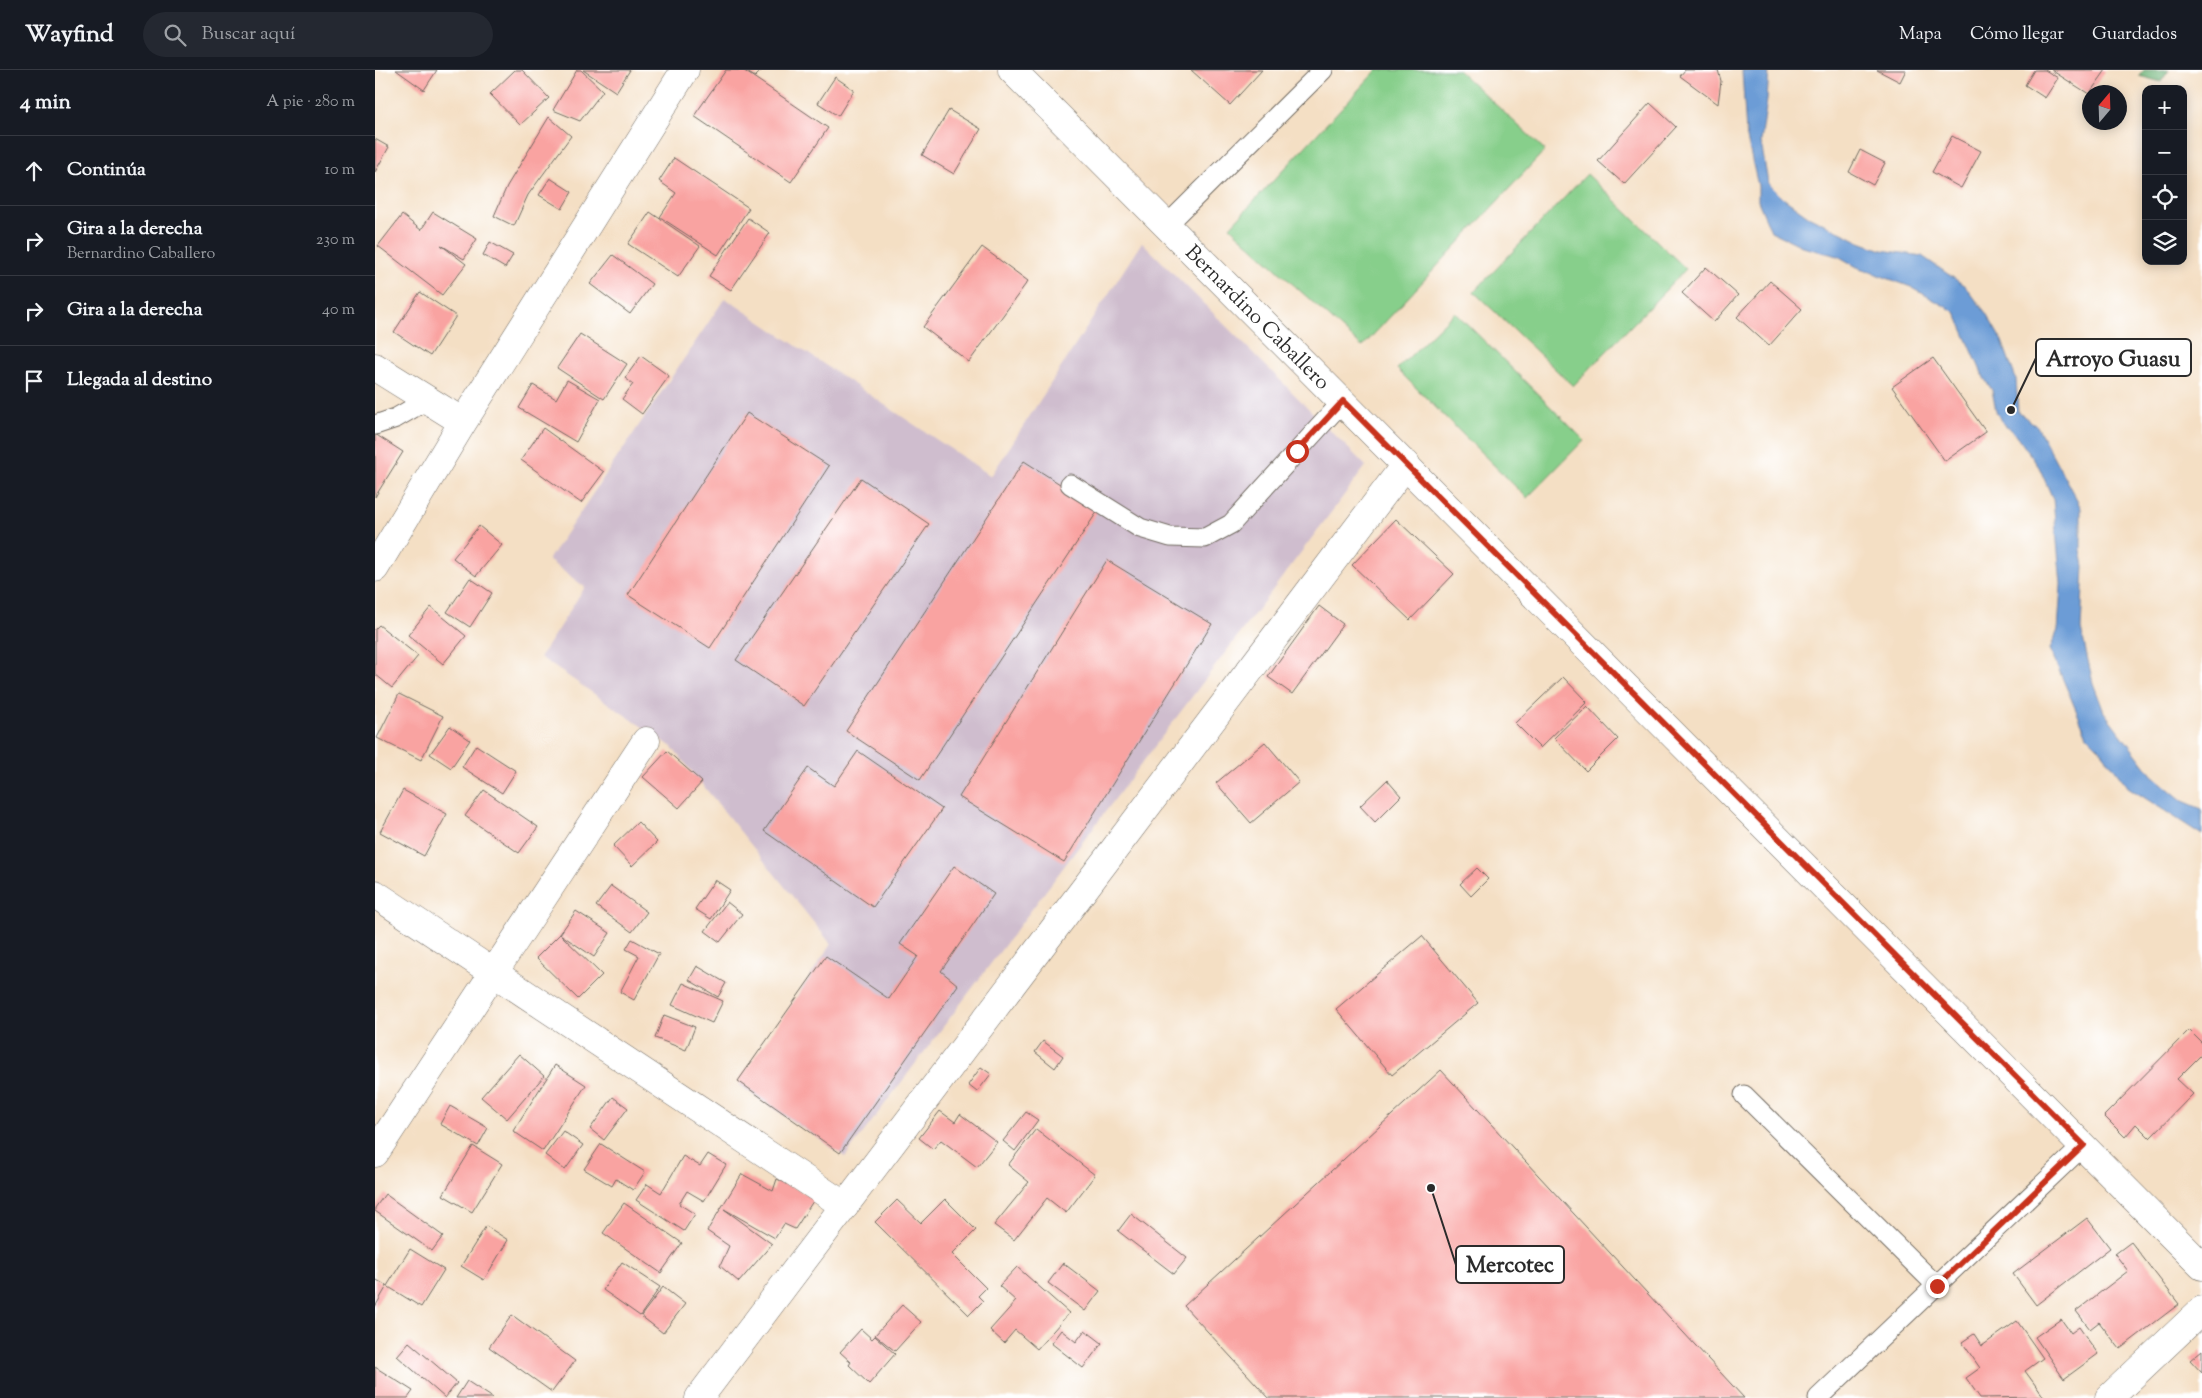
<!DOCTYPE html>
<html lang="es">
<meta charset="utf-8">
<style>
:root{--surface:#171b24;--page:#242831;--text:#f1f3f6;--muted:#9ea1a6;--line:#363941}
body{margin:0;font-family:"Sorts Mill Goudy",serif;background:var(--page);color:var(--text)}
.controls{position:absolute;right:15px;top:15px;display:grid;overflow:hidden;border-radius:10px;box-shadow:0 2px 12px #0003}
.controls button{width:45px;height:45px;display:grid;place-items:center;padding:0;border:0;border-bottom:1px solid var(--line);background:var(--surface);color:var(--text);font:25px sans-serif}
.compass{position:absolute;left:1707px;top:15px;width:45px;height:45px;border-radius:50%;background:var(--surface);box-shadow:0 2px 12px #0003;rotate:19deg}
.stop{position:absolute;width:15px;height:15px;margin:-11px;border:4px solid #c8321e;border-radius:50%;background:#fff}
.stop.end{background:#c8321e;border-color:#fff;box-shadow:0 1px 5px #0008}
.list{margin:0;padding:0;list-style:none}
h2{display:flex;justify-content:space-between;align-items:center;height:65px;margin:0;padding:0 20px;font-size:21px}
h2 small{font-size:16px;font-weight:400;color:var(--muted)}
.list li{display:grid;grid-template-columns:32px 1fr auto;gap:15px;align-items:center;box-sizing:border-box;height:70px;padding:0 20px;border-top:1px solid var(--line)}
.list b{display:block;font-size:19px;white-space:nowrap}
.list p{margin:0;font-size:16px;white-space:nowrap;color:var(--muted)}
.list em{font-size:16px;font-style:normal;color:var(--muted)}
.icon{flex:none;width:28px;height:28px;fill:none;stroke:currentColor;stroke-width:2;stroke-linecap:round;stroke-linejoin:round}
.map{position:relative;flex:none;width:1827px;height:1328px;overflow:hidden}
header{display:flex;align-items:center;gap:30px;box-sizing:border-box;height:70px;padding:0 25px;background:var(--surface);border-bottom:1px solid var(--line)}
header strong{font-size:24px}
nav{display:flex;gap:28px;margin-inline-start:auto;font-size:18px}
.search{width:350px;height:45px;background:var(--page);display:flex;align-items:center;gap:12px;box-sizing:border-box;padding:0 18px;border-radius:28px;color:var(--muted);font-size:19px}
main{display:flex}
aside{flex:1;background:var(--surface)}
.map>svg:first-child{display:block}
</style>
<header>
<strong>Wayfind</strong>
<div class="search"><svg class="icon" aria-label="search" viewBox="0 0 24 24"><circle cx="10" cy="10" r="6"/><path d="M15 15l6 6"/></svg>Buscar aquí</div>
<nav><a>Mapa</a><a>Cómo llegar</a><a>Guardados</a></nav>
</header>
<main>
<aside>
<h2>4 min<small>A pie · 280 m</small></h2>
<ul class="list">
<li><svg class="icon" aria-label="ahead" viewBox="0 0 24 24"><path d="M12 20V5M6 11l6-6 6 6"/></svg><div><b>Continúa</b></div><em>10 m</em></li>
<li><svg class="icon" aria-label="right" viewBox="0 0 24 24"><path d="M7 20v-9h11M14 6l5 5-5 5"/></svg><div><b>Gira a la derecha</b><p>Bernardino Caballero</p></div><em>230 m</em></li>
<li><svg class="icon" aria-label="right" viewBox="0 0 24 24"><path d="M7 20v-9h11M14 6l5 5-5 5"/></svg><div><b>Gira a la derecha</b></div><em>40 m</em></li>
<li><svg class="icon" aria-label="arrive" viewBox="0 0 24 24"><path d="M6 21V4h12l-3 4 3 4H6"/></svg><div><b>Llegada al destino</b></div></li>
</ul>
</aside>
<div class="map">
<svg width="1827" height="1328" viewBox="0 0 1827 1328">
<rect width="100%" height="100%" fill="#fff"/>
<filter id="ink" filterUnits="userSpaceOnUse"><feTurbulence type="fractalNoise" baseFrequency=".02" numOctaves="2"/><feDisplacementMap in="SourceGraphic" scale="10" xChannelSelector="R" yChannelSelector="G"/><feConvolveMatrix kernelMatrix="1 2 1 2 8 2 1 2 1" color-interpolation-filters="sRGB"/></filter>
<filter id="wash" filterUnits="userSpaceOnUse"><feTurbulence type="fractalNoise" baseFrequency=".0096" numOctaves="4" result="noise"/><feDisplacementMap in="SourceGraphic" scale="20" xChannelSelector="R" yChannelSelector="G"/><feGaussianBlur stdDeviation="1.12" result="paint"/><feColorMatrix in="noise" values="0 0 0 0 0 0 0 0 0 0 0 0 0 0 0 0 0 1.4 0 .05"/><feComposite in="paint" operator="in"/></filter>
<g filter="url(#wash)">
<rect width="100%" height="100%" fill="#f4dfc4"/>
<!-- industrial -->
<path fill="#cfbdce" d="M 767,172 L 991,396 L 470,1087 L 364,1015 L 456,874 L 297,677 L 165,587 L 210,517 L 173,490 L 350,228 L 616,406 Z"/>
<!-- green -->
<path fill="#87cf8b" stroke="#597d5b" d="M 1002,0 L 1083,0 L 1170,80 L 987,277 L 855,157 Z
M 1212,104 L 1311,199 L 1198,316 L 1099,222 Z
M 1080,242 L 1209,370 L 1152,428 L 1022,299 Z"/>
<!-- forest -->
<path fill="#6db277" stroke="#4c6e51" d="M 1769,0 L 1794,0 L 1786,12 L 1764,6 Z"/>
<!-- water -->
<path fill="#6c9cd6" stroke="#4c6480" d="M 1367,0 L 1394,0 L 1392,30 L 1386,72 L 1393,113 L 1408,128 L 1433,146 L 1485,172 L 1507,180 L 1547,186 L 1590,216 L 1611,243 L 1627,271 L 1641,309 L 1643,342 L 1662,356 L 1706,438 L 1706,480 L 1709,496 L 1706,559 L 1718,613 L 1729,642 L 1777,705 L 1808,731 L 1827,739 L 1827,765 L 1753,717 L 1725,679 L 1712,666 L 1675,579 L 1683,560 L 1686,514 L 1678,429 L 1664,397 L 1641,365 L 1626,351 L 1621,341 L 1617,320 L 1609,308 L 1580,242 L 1536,217 L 1482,197 L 1463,186 L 1431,178 L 1396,161 L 1383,131 L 1383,116 L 1371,64 Z"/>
<g id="blocks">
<!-- building -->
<path fill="#f9a3a1" d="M 21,0 L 62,0 L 49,20 Z
M 140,0 L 147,0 L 174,28 L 145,55 L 115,24 Z
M 202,0 L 206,0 L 228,21 L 205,51 L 178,40 Z
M 208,0 L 255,0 L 241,22 Z
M 351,0 L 368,0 L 453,58 L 416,112 L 319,46 Z
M 369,0 L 387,0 L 380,7 Z
M 816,0 L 887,0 L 855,35 Z
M 1310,0 L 1343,0 L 1346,11 L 1343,34 L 1305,6 Z
M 1502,0 L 1531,0 L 1525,12 Z
M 1659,0 L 1670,0 L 1683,8 L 1670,28 L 1650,15 Z
M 1676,0 L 1731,0 L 1714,24 Z
M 460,7 L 479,20 L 463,46 L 443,33 Z
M 1275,33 L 1301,57 L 1249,114 L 1223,91 Z
M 574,40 L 606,59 L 579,104 L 547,85 Z
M 174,47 L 196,66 L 153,125 L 139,156 L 119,146 L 132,116 Z
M 1577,66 L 1606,81 L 1586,118 L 1557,102 Z
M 0,69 L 14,77 L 0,102 Z
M 1485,80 L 1510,93 L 1498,115 L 1474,102 Z
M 299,88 L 374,138 L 343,185 L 285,147 L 301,123 L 284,111 Z
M 175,108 L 197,122 L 187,139 L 164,125 Z
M 58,142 L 102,169 L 89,189 L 66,175 L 91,194 L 67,225 L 3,176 L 27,145 L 46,160 Z
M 275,142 L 325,176 L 303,207 L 253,174 Z
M 373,148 L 395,163 L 356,220 L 334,206 Z
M 115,172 L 138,185 L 130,198 L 108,185 Z
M 607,177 L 653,211 L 594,292 L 548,257 Z
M 238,185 L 277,214 L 255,244 L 215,214 Z
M 1331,197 L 1363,225 L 1339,252 L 1307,223 Z
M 1395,211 L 1427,239 L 1394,276 L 1362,247 Z
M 45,222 L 81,246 L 55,286 L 19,262 Z
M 205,264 L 252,294 L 229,329 L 182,298 Z
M 266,286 L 294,306 L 267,344 L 247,329 L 258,314 L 250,308 Z
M 1558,288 L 1611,362 L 1570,391 L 1517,317 Z
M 192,310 L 225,329 L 201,372 L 144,338 L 158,315 L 181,329 Z
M 372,343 L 454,396 L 335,578 L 253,525 Z
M 168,358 L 229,402 L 206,433 L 146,390 Z
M 0,364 L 28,382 L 0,427 Z
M 649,391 L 724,439 L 545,710 L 471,661 Z
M 486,408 L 554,454 L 429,636 L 361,590 Z
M 1021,449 L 1079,504 L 1035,550 L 977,495 Z
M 104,456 L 127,475 L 101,506 L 78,488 Z
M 732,490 L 837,554 L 689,792 L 584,727 Z
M 95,508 L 117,523 L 95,557 L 72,542 Z
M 944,536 L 968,554 L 917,624 L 893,607 Z
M 56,537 L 91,566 L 68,594 L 33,565 Z
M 4,555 L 43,586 L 17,618 L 0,604 L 0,559 Z
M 1188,607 L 1212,632 L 1165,678 L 1140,653 Z
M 24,624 L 68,646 L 46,690 L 2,668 Z
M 1212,636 L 1243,669 L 1211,701 L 1179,668 Z
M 75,656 L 95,670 L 76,698 L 55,684 Z
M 890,672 L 924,712 L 876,753 L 841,713 Z
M 101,675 L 141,701 L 127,723 L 87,697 Z
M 292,681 L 327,712 L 304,738 L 268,707 Z
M 483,681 L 567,739 L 498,837 L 389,761 L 433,698 L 459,716 Z
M 1012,710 L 1026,726 L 1000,752 L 985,736 Z
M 28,720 L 72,744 L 49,786 L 5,762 Z
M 109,720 L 163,757 L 144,783 L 90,746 Z
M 263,752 L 282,772 L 257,796 L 238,776 Z
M 579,796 L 619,824 L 566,901 L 583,915 L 465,1083 L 363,1011 L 451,886 L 514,929 L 543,886 L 525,874 Z
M 1102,798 L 1113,809 L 1096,826 L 1085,814 Z
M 340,810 L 355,820 L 336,849 L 320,839 Z
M 236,816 L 272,842 L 257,862 L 221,836 Z
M 352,832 L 367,844 L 345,872 L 330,861 Z
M 201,841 L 235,863 L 219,887 L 185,864 Z
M 185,864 L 227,905 L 203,929 L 161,888 Z
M 1047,866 L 1103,933 L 1017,1005 L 961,939 Z
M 257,869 L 284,884 L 259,930 L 245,922 L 264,886 L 251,879 Z
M 322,896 L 351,913 L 343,927 L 314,910 Z
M 308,913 L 348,931 L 337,953 L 297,935 Z
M 289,945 L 320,957 L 311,980 L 280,968 Z
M 1814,960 L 1827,973 L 1827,984 L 1802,1009 L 1818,1024 L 1775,1068 L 1761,1054 L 1750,1067 L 1729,1046 Z
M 668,971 L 688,986 L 680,998 L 660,982 Z
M 144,984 L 169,1006 L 132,1049 L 106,1027 Z
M 180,995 L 211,1015 L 168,1081 L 138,1061 Z
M 606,997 L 616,1004 L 602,1022 L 593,1015 Z
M 1066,1000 L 1369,1328 L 894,1328 L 809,1236 Z
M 238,1027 L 253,1038 L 229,1070 L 215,1059 Z
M 75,1036 L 113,1058 L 103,1076 L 65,1054 Z
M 565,1041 L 580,1052 L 585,1044 L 622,1072 L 602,1097 L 566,1070 L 558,1079 L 544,1068 Z
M 651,1042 L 663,1050 L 640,1081 L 628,1071 Z
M 661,1059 L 720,1105 L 691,1143 L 672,1128 L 639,1170 L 619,1155 L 654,1112 L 633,1095 Z
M 188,1061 L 208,1075 L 190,1100 L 170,1085 Z
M 226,1074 L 270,1102 L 258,1120 L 241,1109 L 237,1116 L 209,1099 Z
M 98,1076 L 127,1094 L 97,1142 L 68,1125 Z
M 333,1084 L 351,1095 L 329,1131 L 312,1121 L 304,1134 L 320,1144 L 309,1161 L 261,1130 L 272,1114 L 286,1123 L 308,1086 L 325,1096 Z
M 367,1104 L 398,1121 L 402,1109 L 440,1128 L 420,1159 L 409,1154 L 400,1168 L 349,1139 L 397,1174 L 364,1212 L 345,1196 L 354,1176 L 332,1161 Z
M 10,1124 L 68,1166 L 57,1181 L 0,1141 L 0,1138 Z
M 570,1129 L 601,1160 L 577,1184 L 611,1218 L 603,1226 L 608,1231 L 594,1245 L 500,1152 L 522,1130 L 546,1153 Z
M 249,1133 L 307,1173 L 286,1203 L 228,1163 Z
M 756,1144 L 812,1188 L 799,1204 L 743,1161 Z
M 1712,1148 L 1735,1178 L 1661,1235 L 1638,1204 Z
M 111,1156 L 133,1170 L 109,1210 L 86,1196 Z
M 1756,1172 L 1804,1234 L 1745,1279 L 1724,1252 L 1715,1259 L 1701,1241 L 1753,1201 L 1740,1184 Z
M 35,1179 L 69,1200 L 46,1237 L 12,1216 Z
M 247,1192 L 285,1217 L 265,1246 L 228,1220 Z
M 688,1193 L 725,1221 L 710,1241 L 673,1213 Z
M 642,1197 L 694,1243 L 662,1279 L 640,1260 L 629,1273 L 615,1260 L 641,1231 L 624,1216 Z
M 0,1209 L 12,1216 L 0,1237 Z
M 288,1217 L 310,1234 L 288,1263 L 266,1246 Z
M 527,1235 L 546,1252 L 520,1281 L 500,1265 Z
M 137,1245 L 200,1291 L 177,1322 L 114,1277 Z
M 1686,1249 L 1696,1263 L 1704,1257 L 1723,1284 L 1689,1309 L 1660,1267 Z
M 1642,1251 L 1668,1288 L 1650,1301 L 1669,1327 L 1605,1328 L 1591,1308 L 1605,1298 L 1587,1272 L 1599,1264 L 1607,1276 Z
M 486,1259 L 497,1269 L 500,1266 L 520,1284 L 494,1314 L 474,1295 L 476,1292 L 465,1282 Z
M 686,1260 L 701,1272 L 710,1260 L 727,1273 L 708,1298 L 676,1273 Z
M 34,1272 L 82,1313 L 70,1328 L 22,1286 Z
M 1827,1280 L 1827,1303 L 1815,1290 Z
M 0,1297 L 38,1321 L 33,1328 L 0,1328 Z
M 92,1311 L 118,1328 L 81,1328 Z"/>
</g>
</g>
<g filter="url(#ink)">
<use href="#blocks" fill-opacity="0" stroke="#716a61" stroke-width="1"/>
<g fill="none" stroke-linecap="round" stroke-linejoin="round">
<!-- service casing -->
<g stroke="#716a61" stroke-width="21">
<path id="service" d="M 792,155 L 948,0
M 0,355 L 21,348 L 52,330
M 695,414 L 765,458 L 795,467 L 830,468 L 856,454 L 968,331
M 1369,1025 L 1562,1216
M 1443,1328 L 1709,1075"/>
</g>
<!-- minor casing -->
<g stroke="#716a61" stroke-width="29">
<path id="minor" d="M 0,297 L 88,352
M 0,498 L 88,352 L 310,0
M 0,824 L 470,1136
M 0,1083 L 271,671
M 324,1328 L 1031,394
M 1734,1328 L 1827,1240"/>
</g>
<!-- primary casing -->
<g stroke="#716a61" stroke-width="29">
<path id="primary" d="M 637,0 L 1827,1196"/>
</g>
<!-- service -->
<use href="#service" stroke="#fff" stroke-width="19"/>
<!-- minor -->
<use href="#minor" stroke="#fff" stroke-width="28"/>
<!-- primary -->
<use href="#primary" stroke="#fff" stroke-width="28"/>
</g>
</g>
<g fill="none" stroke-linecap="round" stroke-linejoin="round" filter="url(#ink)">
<!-- route -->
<path stroke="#c8321e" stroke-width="6" d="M 922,381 L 968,331 L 1709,1075 L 1562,1216"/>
</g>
<g text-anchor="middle" stroke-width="4" stroke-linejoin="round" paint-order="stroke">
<!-- street labels -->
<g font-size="21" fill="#2b2b2b" stroke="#fff">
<text transform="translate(883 247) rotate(45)" y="7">Bernardino Caballero</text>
</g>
</g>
<!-- callouts -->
<path fill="none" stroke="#2b2b2b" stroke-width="2" d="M1636 340L1661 288M1056 1118L1081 1195"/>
<g fill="#2b2b2b" stroke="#fff" stroke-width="2">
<circle cx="1636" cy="340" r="5"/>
<circle cx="1056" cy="1118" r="5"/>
</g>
<g fill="#fff" stroke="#2b2b2b" stroke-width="2">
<rect x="1661" y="269" width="155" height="37" rx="5"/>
<rect x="1081" y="1176" width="108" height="37" rx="5"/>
</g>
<g font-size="22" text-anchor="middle" font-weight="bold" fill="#2b2b2b">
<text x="1738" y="296">Arroyo Guasu</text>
<text x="1135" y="1202">Mercotec</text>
</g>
</svg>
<div class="controls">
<button>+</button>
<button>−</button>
<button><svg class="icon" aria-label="locate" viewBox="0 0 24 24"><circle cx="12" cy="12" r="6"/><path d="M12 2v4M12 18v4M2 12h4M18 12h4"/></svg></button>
<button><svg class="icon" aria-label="layers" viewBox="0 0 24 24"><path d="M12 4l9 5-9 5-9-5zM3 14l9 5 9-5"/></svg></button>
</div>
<svg class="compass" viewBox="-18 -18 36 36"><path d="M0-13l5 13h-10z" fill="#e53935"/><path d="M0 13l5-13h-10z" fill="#9ea1a6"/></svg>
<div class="stop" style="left:922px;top:381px"></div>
<div class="stop end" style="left:1562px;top:1216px"></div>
</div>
</main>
